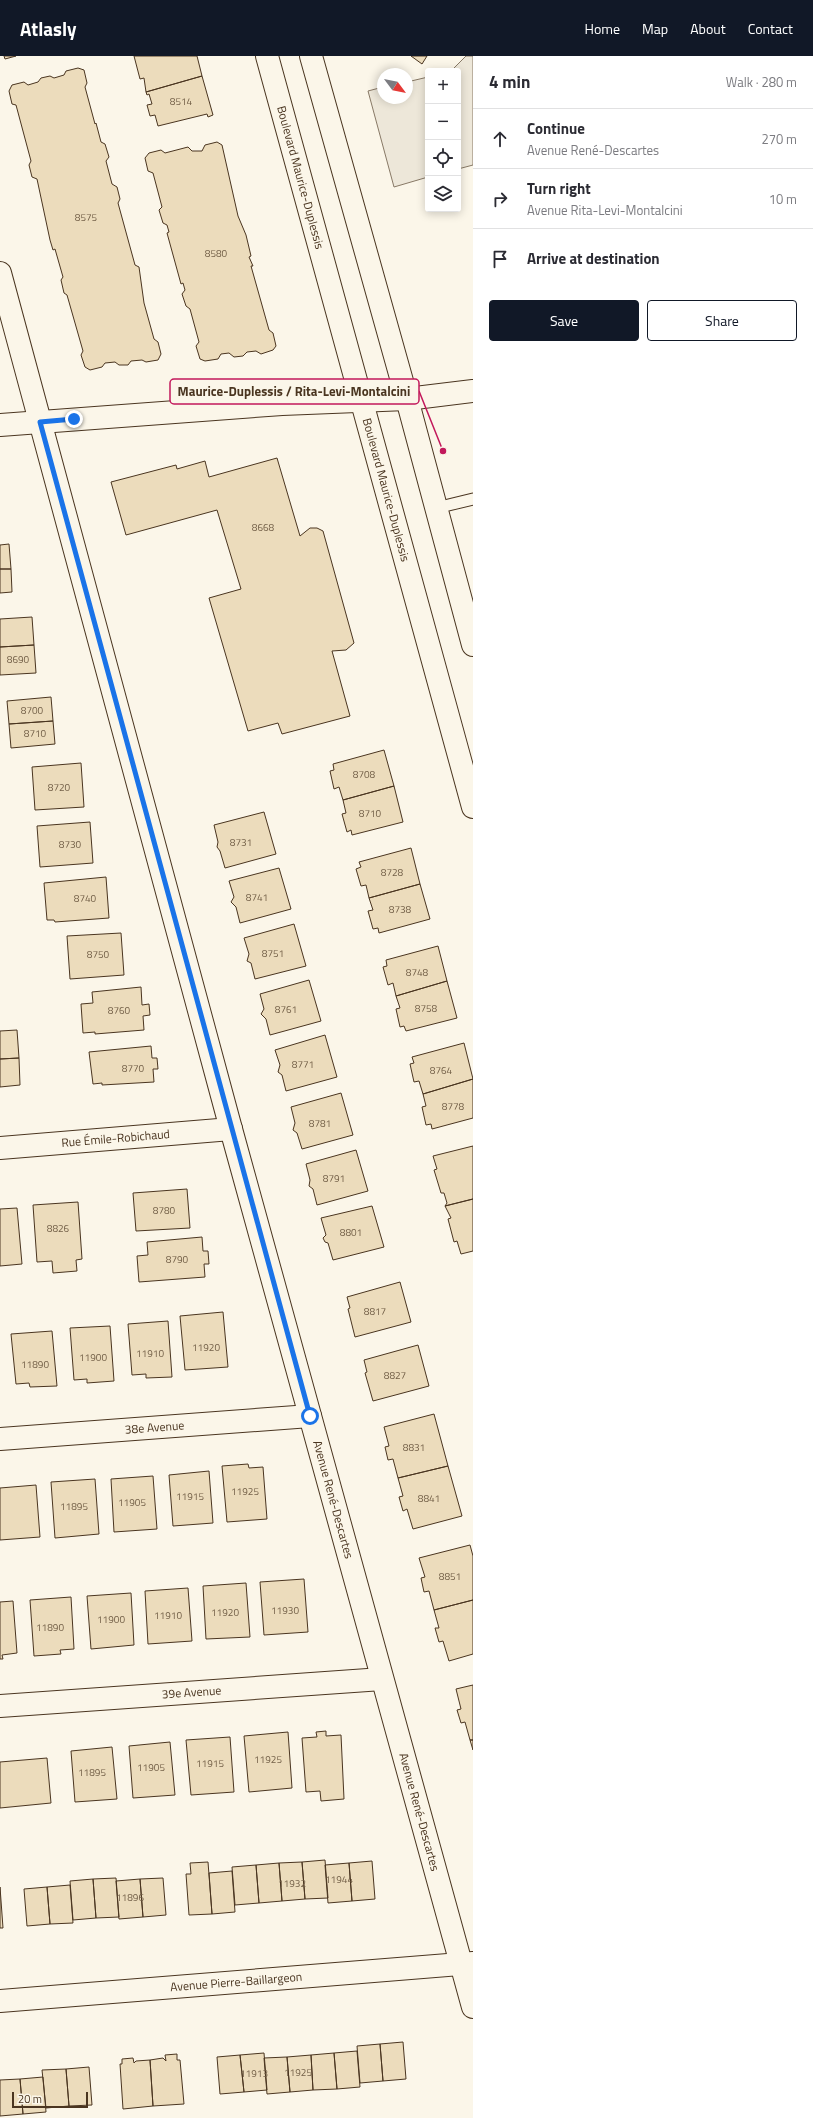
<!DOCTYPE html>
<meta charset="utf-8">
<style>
:root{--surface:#fff;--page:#f2f2f3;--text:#2b2b33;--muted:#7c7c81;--line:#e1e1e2;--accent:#111827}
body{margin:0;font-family:"Titillium Web",sans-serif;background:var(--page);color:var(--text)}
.controls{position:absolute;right:12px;top:12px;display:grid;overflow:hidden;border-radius:4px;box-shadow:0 2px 10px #0003}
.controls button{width:36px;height:36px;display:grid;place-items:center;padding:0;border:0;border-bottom:1px solid var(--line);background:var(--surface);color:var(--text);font:20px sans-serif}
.compass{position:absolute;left:377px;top:12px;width:36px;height:36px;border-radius:50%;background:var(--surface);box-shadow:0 2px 10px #0003;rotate:122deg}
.scale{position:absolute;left:12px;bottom:10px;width:76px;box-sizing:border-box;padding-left:4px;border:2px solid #4a3520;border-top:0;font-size:11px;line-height:14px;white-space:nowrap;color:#4a3520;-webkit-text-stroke:3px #fbf6e9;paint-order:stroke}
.stop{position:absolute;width:12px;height:12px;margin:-9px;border:3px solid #1a73e8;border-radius:50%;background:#fff}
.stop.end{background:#1a73e8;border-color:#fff;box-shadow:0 1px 4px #0008}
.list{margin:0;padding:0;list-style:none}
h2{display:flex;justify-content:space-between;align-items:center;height:52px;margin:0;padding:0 16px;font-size:17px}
h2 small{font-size:13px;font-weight:400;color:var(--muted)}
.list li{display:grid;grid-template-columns:26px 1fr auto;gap:12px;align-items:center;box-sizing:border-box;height:60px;padding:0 16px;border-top:1px solid var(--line)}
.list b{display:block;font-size:15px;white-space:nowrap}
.list p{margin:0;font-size:13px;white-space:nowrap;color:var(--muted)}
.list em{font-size:13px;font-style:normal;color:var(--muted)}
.actions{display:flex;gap:8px;padding:12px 16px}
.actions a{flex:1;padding:9px 0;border:1px solid var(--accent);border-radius:4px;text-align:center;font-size:14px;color:var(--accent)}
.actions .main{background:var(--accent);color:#fff}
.icon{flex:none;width:22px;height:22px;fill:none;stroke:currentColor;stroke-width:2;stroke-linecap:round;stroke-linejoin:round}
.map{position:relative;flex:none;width:473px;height:2062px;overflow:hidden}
header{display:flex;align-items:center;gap:24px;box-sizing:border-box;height:56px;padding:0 20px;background:var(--accent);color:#fff}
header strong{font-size:19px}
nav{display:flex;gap:22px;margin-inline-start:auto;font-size:14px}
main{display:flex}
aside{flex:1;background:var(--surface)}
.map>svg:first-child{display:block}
</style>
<header>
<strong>Atlasly</strong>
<nav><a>Home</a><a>Map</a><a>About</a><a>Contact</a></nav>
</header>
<main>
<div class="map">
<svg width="473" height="2062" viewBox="0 0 473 2062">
<rect width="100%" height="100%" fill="#fbf6e9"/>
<!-- parking -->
<path fill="#ede7d9" stroke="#887966" d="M 466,0 L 473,0 L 473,109 L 458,113 L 458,15 L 451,15 Z
M 428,21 L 428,121 L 394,131 L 368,35 L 383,31 L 383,42 L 407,42 L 407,26 Z"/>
<!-- building -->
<path fill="#ecdcbc" stroke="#4a3520" d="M 4,0 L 16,0 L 5,3 Z
M 134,0 L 197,0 L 202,20 L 146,36 L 144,22 L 140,23 Z
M 411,0 L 427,0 L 422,8 Z
M 78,12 L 84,14 L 87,27 L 85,31 L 95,68 L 96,67 L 101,86 L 105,88 L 109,101 L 106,105 L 112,128 L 117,131 L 120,143 L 118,147 L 135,209 L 139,211 L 144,247 L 154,283 L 158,286 L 161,298 L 158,304 L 146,306 L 142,304 L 131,305 L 128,309 L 119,309 L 115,306 L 105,307 L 102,311 L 90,314 L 85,311 L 81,299 L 83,295 L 67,239 L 64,237 L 61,224 L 63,221 L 55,193 L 53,194 L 50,184 L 37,123 L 32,121 L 29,109 L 31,105 L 16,49 L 12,48 L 9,35 L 12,29 L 24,26 L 28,29 L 38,26 L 41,22 L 50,20 L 54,22 L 64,19 L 66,15 Z
M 202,20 L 213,59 L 208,61 L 207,58 L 158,70 L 155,59 L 150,60 L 147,49 L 152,48 L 149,38 L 147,39 L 146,36 Z
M 217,86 L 222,89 L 238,160 L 246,179 L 251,200 L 249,201 L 253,210 L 251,210 L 269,274 L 273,277 L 276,290 L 273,294 L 261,298 L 256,295 L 247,296 L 243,300 L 234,301 L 229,297 L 221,298 L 218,303 L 205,305 L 200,303 L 196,290 L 199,286 L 190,253 L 186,250 L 182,238 L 185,234 L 183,227 L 181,228 L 167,177 L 169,176 L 167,169 L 163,167 L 159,154 L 162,151 L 153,117 L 148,115 L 145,102 L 149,97 L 161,94 L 165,97 L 188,91 L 192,95 L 202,95 L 205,89 Z
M 277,402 L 300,480 L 310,472 L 317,472 L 323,475 L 354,587 L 346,594 L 332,595 L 350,660 L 282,678 L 278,667 L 248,675 L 209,542 L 241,533 L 217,454 L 126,479 L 111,426 L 176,409 L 177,413 L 205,405 L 209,421 Z
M 9,488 L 11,513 L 0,513 L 0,489 Z
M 0,513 L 11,513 L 12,536 L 0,537 Z
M 32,561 L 34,589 L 0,591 L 0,563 Z
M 34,589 L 36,617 L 0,619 L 0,591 Z
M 51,641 L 53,665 L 9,668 L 7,645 Z
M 53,665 L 55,688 L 11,692 L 9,668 Z
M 384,694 L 394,730 L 343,744 L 339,731 L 334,733 L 330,715 L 334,714 L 333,708 Z
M 81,707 L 84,751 L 35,754 L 32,711 Z
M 394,730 L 403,766 L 352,779 L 351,774 L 347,776 L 342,758 L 346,757 L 343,744 Z
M 264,756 L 276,798 L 225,812 L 220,795 L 217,791 L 218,786 L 214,769 Z
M 90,766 L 93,807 L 40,811 L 37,770 Z
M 411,792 L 420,828 L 369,842 L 366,829 L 361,830 L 356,813 L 361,811 L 359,806 Z
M 279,812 L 291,853 L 240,867 L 236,851 L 231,846 L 234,841 L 229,825 Z
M 106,821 L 109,862 L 55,866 L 54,864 L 47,864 L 44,827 Z
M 420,828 L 430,863 L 379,877 L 378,872 L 373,873 L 368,855 L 373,854 L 369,842 Z
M 294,868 L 306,910 L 255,923 L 251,907 L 247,905 L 249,898 L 244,882 Z
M 121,877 L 124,919 L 70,923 L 67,880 Z
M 438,890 L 447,925 L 396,940 L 393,927 L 388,929 L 383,911 L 387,910 L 386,904 Z
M 309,924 L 321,965 L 270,979 L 266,963 L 261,958 L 264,953 L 260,938 Z
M 447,925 L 457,962 L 406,975 L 404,970 L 400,971 L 396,953 L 400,952 L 396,940 Z
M 141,931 L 142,949 L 149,948 L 150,959 L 143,960 L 144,974 L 95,978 L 95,976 L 83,977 L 81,948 L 93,947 L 92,936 Z
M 17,974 L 19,1002 L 0,1003 L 0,975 Z
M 325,979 L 337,1021 L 286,1035 L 282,1019 L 278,1016 L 280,1009 L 275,994 Z
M 464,987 L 473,1023 L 423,1038 L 419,1025 L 414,1026 L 410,1008 L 414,1007 L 412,1001 Z
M 151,990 L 152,1002 L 157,1002 L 158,1013 L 153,1013 L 154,1026 L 102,1029 L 102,1027 L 93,1028 L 89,996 Z
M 19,1002 L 20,1029 L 0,1031 L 0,1003 Z
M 473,1023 L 473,1062 L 432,1073 L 431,1068 L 426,1069 L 422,1051 L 426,1050 L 423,1038 Z
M 341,1037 L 353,1079 L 302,1093 L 297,1077 L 293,1074 L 295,1067 L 291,1051 Z
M 473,1090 L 473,1143 L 445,1150 L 447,1147 L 444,1137 L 441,1137 L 434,1114 L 437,1113 L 433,1100 Z
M 356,1094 L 368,1135 L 317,1149 L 313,1133 L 309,1130 L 310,1124 L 306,1108 Z
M 187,1133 L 190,1172 L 136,1175 L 133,1137 Z
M 473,1143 L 473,1195 L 461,1198 L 457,1185 L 454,1186 L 448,1163 L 451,1162 L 445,1150 Z
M 78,1146 L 82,1203 L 76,1204 L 77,1215 L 53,1217 L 52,1205 L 37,1206 L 33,1149 Z
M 372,1150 L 384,1191 L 333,1204 L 328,1187 L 325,1186 L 323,1182 L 326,1179 L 321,1162 Z
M 17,1152 L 22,1208 L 0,1210 L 0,1153 Z
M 202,1181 L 203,1195 L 208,1195 L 209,1208 L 204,1208 L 205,1221 L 139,1226 L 137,1200 L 148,1199 L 147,1186 Z
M 400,1226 L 411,1266 L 355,1281 L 348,1253 L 350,1252 L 347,1241 Z
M 223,1256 L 228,1311 L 185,1314 L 180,1260 Z
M 168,1265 L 172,1321 L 146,1322 L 146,1318 L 132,1319 L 128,1268 Z
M 110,1270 L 114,1325 L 87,1327 L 87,1323 L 74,1324 L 70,1272 Z
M 52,1275 L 57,1330 L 30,1331 L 29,1327 L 16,1328 L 11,1278 Z
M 418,1289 L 429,1330 L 373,1345 L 365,1317 L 367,1316 L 364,1304 Z
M 434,1358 L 448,1410 L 398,1422 L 393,1403 L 388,1404 L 385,1391 L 389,1390 L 384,1371 Z
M 248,1408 L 249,1412 L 263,1411 L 267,1463 L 227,1466 L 222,1410 Z
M 448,1410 L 462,1460 L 413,1473 L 407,1453 L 403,1455 L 399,1441 L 403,1440 L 398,1422 Z
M 209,1415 L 213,1467 L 173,1470 L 169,1419 Z
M 153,1420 L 157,1473 L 114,1476 L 111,1423 Z
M 95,1423 L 99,1478 L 55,1482 L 51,1426 Z
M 36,1429 L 40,1481 L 0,1484 L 0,1432 Z
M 470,1489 L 473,1500 L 473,1544 L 434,1554 L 429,1535 L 424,1536 L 421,1522 L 425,1521 L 419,1502 Z
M 304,1523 L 308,1576 L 264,1579 L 260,1526 Z
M 246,1527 L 250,1581 L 206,1583 L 203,1530 Z
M 188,1532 L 192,1585 L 148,1588 L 145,1535 Z
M 131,1537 L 134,1589 L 91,1593 L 87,1540 Z
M 71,1541 L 74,1593 L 60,1594 L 61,1598 L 34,1600 L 30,1544 Z
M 473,1544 L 473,1598 L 449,1605 L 443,1585 L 439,1586 L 435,1572 L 439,1572 L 434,1554 Z
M 13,1545 L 17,1597 L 2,1599 L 3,1603 L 0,1603 L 0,1546 Z
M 473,1629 L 473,1684 L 470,1684 L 465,1666 L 461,1667 L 457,1654 L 461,1653 L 456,1633 Z
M 326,1675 L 326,1680 L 341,1679 L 344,1743 L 321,1745 L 320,1735 L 306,1736 L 302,1682 L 317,1681 L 316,1676 Z
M 288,1676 L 292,1732 L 249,1736 L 244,1680 Z
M 230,1681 L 234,1736 L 191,1739 L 186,1684 Z
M 470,1684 L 473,1684 L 473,1694 Z
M 170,1686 L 175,1739 L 133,1742 L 129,1690 Z
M 112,1691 L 117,1743 L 75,1746 L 71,1695 Z
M 47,1702 L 51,1747 L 0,1752 L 0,1706 Z
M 325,1804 L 328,1842 L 305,1843 L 302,1806 Z
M 372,1805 L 375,1843 L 352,1845 L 349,1807 Z
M 208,1806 L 212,1858 L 189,1859 L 186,1818 L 191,1818 L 190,1807 Z
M 302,1806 L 305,1843 L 282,1845 L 279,1807 Z
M 279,1807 L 282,1845 L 259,1847 L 256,1809 Z
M 349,1807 L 352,1845 L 328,1847 L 325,1809 Z
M 256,1809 L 259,1847 L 235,1849 L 232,1811 Z
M 232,1815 L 235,1856 L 212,1858 L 209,1817 Z
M 116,1822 L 119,1861 L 96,1862 L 93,1823 Z
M 163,1822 L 166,1859 L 143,1861 L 140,1823 Z
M 93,1823 L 96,1862 L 73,1864 L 70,1825 Z
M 140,1823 L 143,1861 L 119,1863 L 116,1825 Z
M 70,1829 L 73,1867 L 50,1868 L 47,1831 Z
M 0,1831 L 3,1872 L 0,1872 Z
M 47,1831 L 50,1868 L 27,1870 L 24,1833 Z
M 403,1986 L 406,2023 L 383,2025 L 380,1988 Z
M 380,1988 L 383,2025 L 360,2027 L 357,1990 Z
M 357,1995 L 360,2031 L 337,2033 L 334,1997 Z
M 264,1997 L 267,2034 L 244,2036 L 240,1999 Z
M 334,1997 L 337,2033 L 313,2034 L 311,1999 Z
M 177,1998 L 177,2004 L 180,2004 L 184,2048 L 153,2050 L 150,2004 L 163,2002 L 166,2005 L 165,1999 Z
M 240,1999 L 244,2036 L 220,2038 L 217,2001 Z
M 311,1999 L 313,2034 L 290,2036 L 287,2001 Z
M 287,2001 L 290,2036 L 267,2038 L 264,2002 Z
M 133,2002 L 134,2007 L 136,2005 L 150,2004 L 153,2050 L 123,2053 L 120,2008 L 122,2008 L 122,2003 Z
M 89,2011 L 92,2049 L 69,2050 L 66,2013 Z
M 66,2013 L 69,2050 L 46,2052 L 42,2014 Z
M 43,2021 L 46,2056 L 23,2058 L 20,2023 Z
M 20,2023 L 23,2058 L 0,2060 L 0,2024 Z"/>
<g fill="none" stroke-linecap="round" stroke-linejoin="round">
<!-- lane casing -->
<g stroke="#4a3520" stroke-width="13">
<path id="lane" d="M 436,452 L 473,443"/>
</g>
<!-- street casing -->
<g stroke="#4a3520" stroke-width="24">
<g id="street">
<path id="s1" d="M 0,217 L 231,1073 L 473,1951"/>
<path d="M 0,369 L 282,348 L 407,343 L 473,335"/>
<path id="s2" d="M 0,1092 L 231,1073"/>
<path id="s3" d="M 0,1383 L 310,1360"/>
<path id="s4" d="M 0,1650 L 382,1623"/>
<path id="s5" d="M 0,1945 L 473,1907"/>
</g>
</g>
<!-- secondary casing -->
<g stroke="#4a3520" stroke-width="24">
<g id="secondary">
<path id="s6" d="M 267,0 L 473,751"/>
<path d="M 311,0 L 407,343 L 473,589"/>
</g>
</g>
<!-- lane -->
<use href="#lane" stroke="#fbf6e9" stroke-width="11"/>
<!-- street -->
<use href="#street" stroke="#fbf6e9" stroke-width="22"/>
<!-- secondary -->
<use href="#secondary" stroke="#fbf6e9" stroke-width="22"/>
</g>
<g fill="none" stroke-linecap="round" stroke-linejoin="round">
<!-- route -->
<path stroke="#1a73e8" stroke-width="5" d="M 74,363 L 40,366 L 310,1360"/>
</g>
<g text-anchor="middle" stroke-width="3" stroke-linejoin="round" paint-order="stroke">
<!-- number labels -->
<g font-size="10" fill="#725f47">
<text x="181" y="49">8514</text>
<text x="86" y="165">8575</text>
<text x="216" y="201">8580</text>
<text x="263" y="475">8668</text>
<text x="18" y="607">8690</text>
<text x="32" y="658">8700</text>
<text x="35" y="681">8710</text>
<text x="364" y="722">8708</text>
<text x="59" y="735">8720</text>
<text x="370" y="761">8710</text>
<text x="241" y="790">8731</text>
<text x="70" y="792">8730</text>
<text x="392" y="820">8728</text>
<text x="257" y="845">8741</text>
<text x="85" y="846">8740</text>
<text x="400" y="857">8738</text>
<text x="273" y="901">8751</text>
<text x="98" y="902">8750</text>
<text x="417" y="920">8748</text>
<text x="426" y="956">8758</text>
<text x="286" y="957">8761</text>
<text x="119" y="958">8760</text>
<text x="303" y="1012">8771</text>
<text x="133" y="1016">8770</text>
<text x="441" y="1018">8764</text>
<text x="453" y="1054">8778</text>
<text x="320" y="1071">8781</text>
<text x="334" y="1126">8791</text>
<text x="164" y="1158">8780</text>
<text x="58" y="1176">8826</text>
<text x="351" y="1180">8801</text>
<text x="177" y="1207">8790</text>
<text x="375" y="1259">8817</text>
<text x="206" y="1295">11920</text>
<text x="150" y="1301">11910</text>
<text x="93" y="1305">11900</text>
<text x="35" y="1312">11890</text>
<text x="395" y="1323">8827</text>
<text x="414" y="1395">8831</text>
<text x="245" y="1439">11925</text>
<text x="190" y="1444">11915</text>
<text x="429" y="1446">8841</text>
<text x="132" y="1450">11905</text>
<text x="74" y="1454">11895</text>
<text x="450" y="1524">8851</text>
<text x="285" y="1558">11930</text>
<text x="225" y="1560">11920</text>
<text x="168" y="1563">11910</text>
<text x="111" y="1567">11900</text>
<text x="50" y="1575">11890</text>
<text x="268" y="1707">11925</text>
<text x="210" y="1711">11915</text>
<text x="151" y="1715">11905</text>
<text x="92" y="1720">11895</text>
<text x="339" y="1827">11944</text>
<text x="292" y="1831">11932</text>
<text x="130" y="1845">11896</text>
<text x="298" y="2020">11925</text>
<text x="254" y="2021">11913</text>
</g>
<!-- street labels -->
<g font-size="12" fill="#4a3520" stroke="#fbf6e9">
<text dy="4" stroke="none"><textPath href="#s6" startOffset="126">Boulevard Maurice-Duplessis</textPath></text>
<text dy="4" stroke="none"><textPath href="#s6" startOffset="450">Boulevard Maurice-Duplessis</textPath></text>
<text dy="4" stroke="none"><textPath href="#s2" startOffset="116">Rue Émile-Robichaud</textPath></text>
<text dy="4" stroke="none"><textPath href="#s3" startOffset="155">38e Avenue</textPath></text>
<text dy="4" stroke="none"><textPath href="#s1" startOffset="1271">Avenue René-Descartes</textPath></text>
<text dy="4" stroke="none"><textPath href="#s4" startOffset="192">39e Avenue</textPath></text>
<text dy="4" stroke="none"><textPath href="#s1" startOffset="1595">Avenue René-Descartes</textPath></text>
<text dy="4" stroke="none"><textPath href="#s5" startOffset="237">Avenue Pierre-Baillargeon</textPath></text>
</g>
</g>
<!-- callouts -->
<path fill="none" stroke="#c2185b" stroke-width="1.5" d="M443 395L419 335"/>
<circle fill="#c2185b" stroke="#fbf6e9" stroke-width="1.5" cx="443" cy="395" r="4"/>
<rect fill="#fbf6e9" stroke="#c2185b" stroke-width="1.5" x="170" y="323" width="249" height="25" rx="4"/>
<g font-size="13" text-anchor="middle" font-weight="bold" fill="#4a3520">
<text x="294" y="340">Maurice-Duplessis / Rita-Levi-Montalcini</text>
</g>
</svg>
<div class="controls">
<button>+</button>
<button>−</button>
<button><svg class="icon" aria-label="locate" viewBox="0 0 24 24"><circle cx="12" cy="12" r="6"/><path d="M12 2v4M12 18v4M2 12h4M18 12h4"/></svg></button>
<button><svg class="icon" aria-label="layers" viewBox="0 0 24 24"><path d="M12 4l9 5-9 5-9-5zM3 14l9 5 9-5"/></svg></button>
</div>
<svg class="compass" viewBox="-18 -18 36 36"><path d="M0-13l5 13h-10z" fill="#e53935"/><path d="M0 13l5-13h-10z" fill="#7c7c81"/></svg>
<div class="scale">20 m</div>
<div class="stop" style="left:310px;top:1360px"></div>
<div class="stop end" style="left:74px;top:363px"></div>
</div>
<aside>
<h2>4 min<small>Walk · 280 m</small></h2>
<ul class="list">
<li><svg class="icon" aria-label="ahead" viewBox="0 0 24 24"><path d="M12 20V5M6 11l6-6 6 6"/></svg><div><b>Continue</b><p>Avenue René-Descartes</p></div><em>270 m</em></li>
<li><svg class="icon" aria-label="right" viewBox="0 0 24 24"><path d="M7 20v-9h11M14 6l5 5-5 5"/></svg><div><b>Turn right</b><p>Avenue Rita-Levi-Montalcini</p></div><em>10 m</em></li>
<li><svg class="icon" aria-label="arrive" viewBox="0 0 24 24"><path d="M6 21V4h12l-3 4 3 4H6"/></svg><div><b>Arrive at destination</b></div></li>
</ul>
<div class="actions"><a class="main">Save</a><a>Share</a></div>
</aside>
</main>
